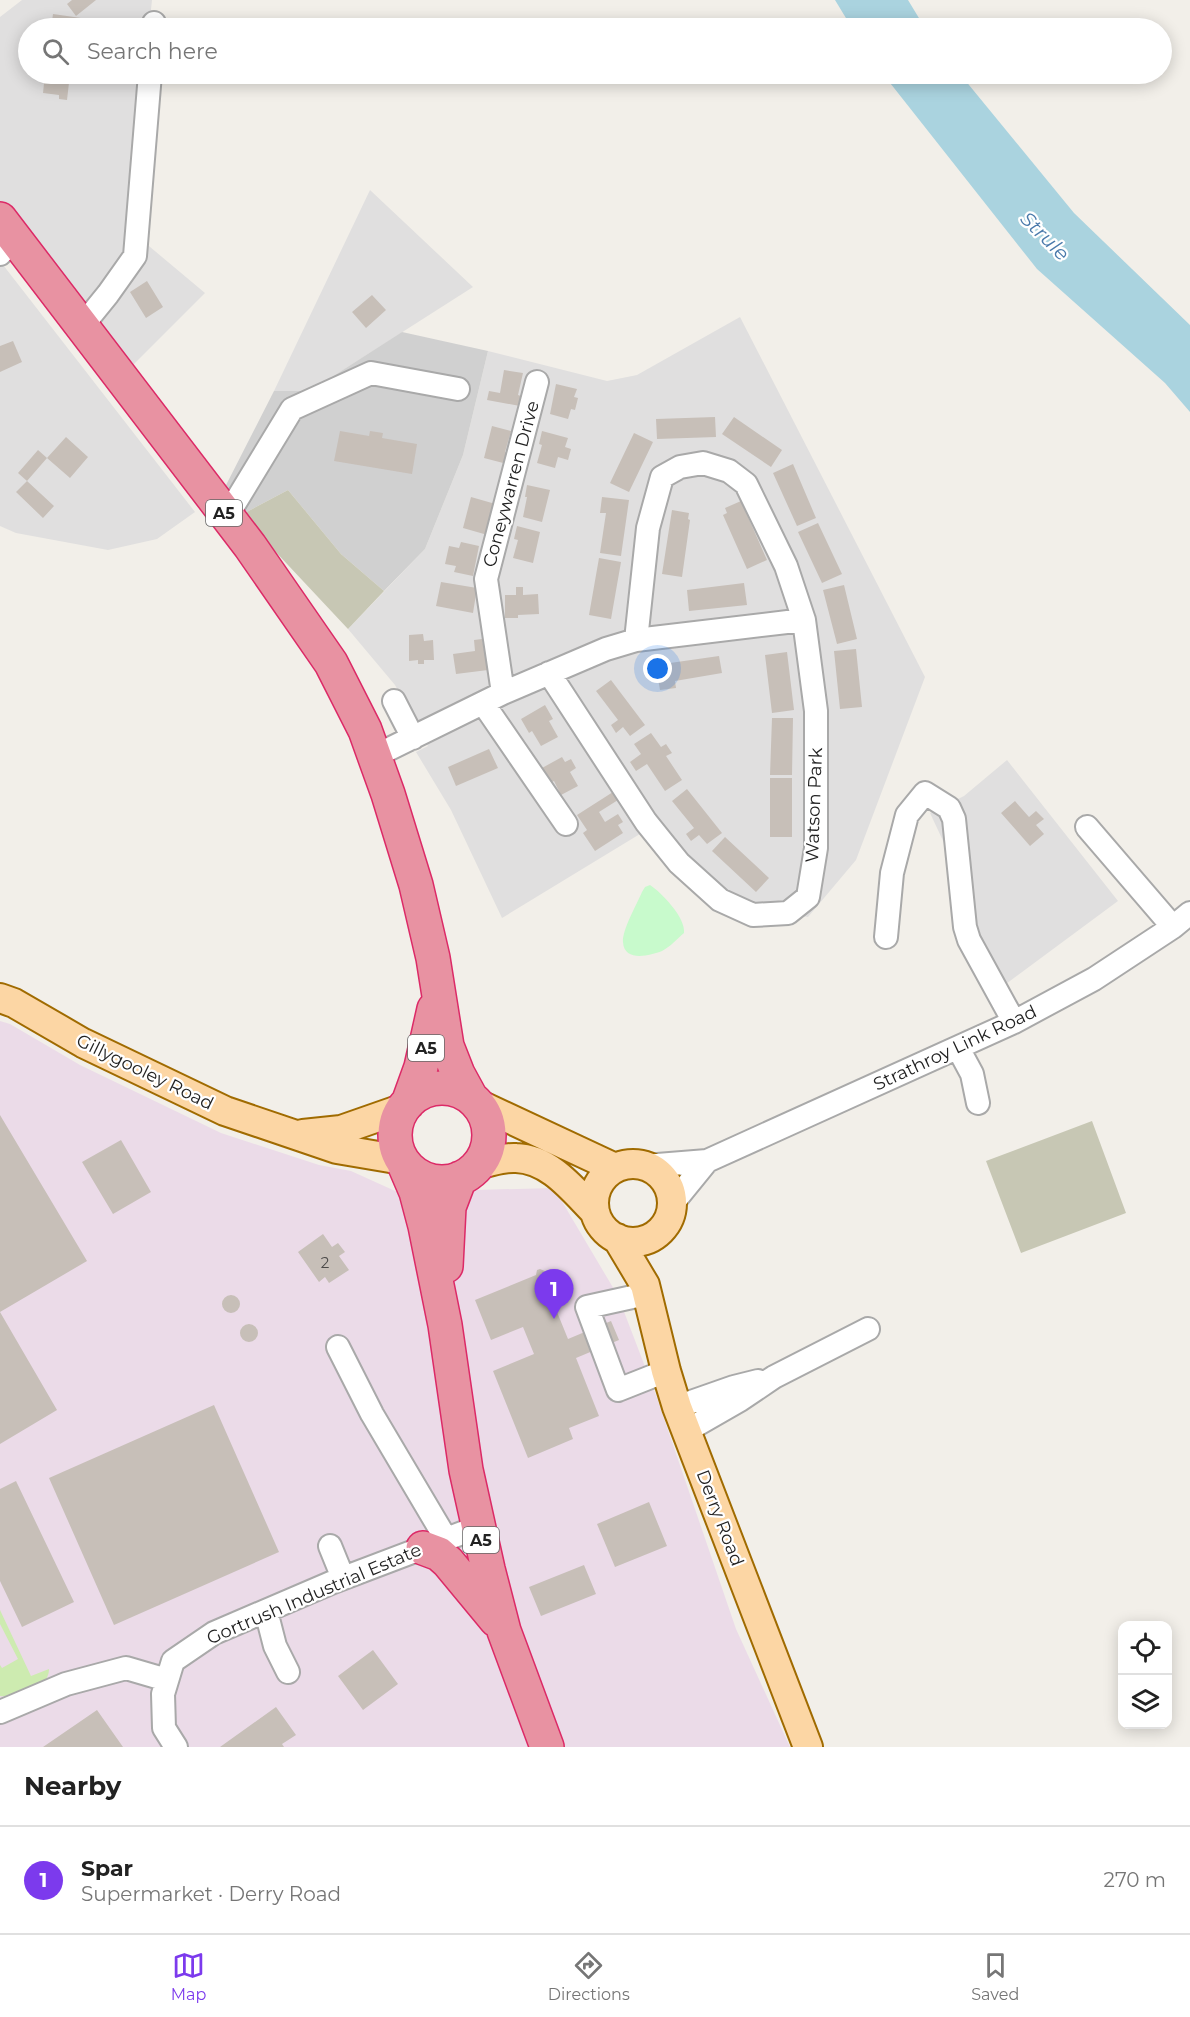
<!DOCTYPE html>
<meta charset="utf-8">
<style>
:root{--surface:#fff;--page:#f2f2f2;--text:#222;--muted:#767676;--line:#e0e0e0;--accent:#7c3aed}
body{margin:0;font-family:Montserrat,sans-serif;background:var(--page);color:var(--text)}
.controls{position:absolute;right:18px;bottom:18px;display:grid;overflow:hidden;border-radius:12px;box-shadow:0 3px 15px #0003}
.controls button{width:54px;height:54px;display:grid;place-items:center;padding:0;border:0;border-bottom:2px solid var(--line);background:var(--surface);color:var(--text);font:30px sans-serif}
.you{position:absolute;left:658px;top:669px;width:21px;height:21px;margin:-15px;border:4px solid #fff;border-radius:50%;background:#1a73e8;box-shadow:0 0 0 9px #1a73e833}
.badge{display:grid;place-items:center;width:39px;height:39px;border-radius:50%;background:var(--accent);color:#fff;font-size:20px;font-weight:700}
.pin{position:absolute;translate:-50% -50px;filter:drop-shadow(0 2px 3px #0008)}
.pin::after{content:'';position:absolute;top:32px;width:21px;height:18px;background:inherit;clip-path:polygon(0 0,100% 0,50% 100%)}
.list{margin:0;padding:0;list-style:none}
h2{display:flex;justify-content:space-between;align-items:center;height:78px;margin:0;padding:0 24px;font-size:26px}
h2 small{font-size:20px;font-weight:400;color:var(--muted)}
.list li{display:grid;grid-template-columns:39px 1fr auto;gap:18px;align-items:center;box-sizing:border-box;height:108px;padding:0 24px;border-top:2px solid var(--line)}
.list b{display:block;font-size:22px;white-space:nowrap}
.list p{margin:0;font-size:20px;white-space:nowrap;color:var(--muted)}
.list em{font-size:20px;font-style:normal;color:var(--muted)}
.icon{flex:none;width:33px;height:33px;fill:none;stroke:currentColor;stroke-width:2;stroke-linecap:round;stroke-linejoin:round}
.map{position:relative;flex:none;width:1190px;height:1747px;overflow:hidden}
.search{position:absolute;background:var(--surface);box-shadow:0 3px 15px #0003;left:18px;right:18px;top:18px;height:66px;display:flex;align-items:center;gap:15px;box-sizing:border-box;padding:0 21px;border-radius:33px;color:var(--muted);font-size:22px}
.sheet{height:186px;background:var(--surface)}
nav{display:flex;justify-content:space-around;align-items:center;box-sizing:border-box;height:84px;border-top:2px solid var(--line);background:var(--surface);font-size:16px;color:var(--muted)}
nav a{display:grid;justify-items:center;gap:3px}
nav .on{color:var(--accent)}
.map>svg:first-child{display:block}
</style>
<div class="map">
<svg width="1190" height="1747" viewBox="0 0 1190 1747">
<rect width="100%" height="100%" fill="#f2efe9"/>
<!-- residential -->
<path fill="#e0dfdf" d="M 22,0 L 152,0 L 149,28 L 28,28 L 28,74 L 145,74 L 131,231 L 205,293 L 128,370 L 0,201 L 0,17 Z
M 370,190 L 473,287 L 310,391 L 274,391 Z
M 0,261 L 195,512 L 157,539 L 108,550 L 16,533 L 0,526 Z
M 740,317 L 925,677 L 856,860 L 808,917 L 758,908 L 720,887 L 690,860 L 658,823 L 502,918 L 451,810 L 416,752 L 428,746 L 395,685 L 348,629 L 425,549 L 463,455 L 488,351 L 607,381 L 637,375 Z
M 1007,760 L 1118,901 L 991,995 L 954,927 L 945,845 L 930,813 L 964,796 Z"/>
<!-- industrial -->
<path fill="#ebdbe8" d="M 0,1021 L 10,1024 L 80,1065 L 221,1133 L 319,1165 L 351,1171 L 404,1195 L 475,1190 L 554,1188 L 618,1296 L 657,1398 L 736,1629 L 790,1747 L 0,1747 Z"/>
<!-- religious -->
<path fill="#d0d0d0" d="M 402,332 L 488,351 L 463,455 L 425,549 L 384,591 L 341,554 L 288,490 L 241,515 L 223,491 L 274,391 L 310,391 Z"/>
<!-- construction -->
<path fill="#c7c7b4" d="M 288,490 L 341,554 L 384,591 L 348,629 L 241,515 Z
M 1092,1121 L 1126,1213 L 1021,1253 L 986,1161 Z"/>
<!-- grass -->
<path fill="#cdebb0" d="M 0,1610 L 31,1676 L 49,1669 C 49,1674 47,1679 43,1682 C 35,1688 9,1698 0,1696 L 0,1665 L 2,1668 L 18,1659 L 0,1624 Z"/>
<!-- park -->
<path fill="#c8facc" d="M 650,885 C 662,893 686,918 684,933 C 677,939 670,947 662,951 C 649,956 624,962 623,942 C 622,930 637,904 642,892 L 645,887 Z"/>
<!-- water -->
<path fill="#aad3df" d="M 835,0 L 908,0 L 925,28 L 852,28 Z
M 883,74 L 960,74 L 1074,213 L 1190,325 L 1190,412 L 1165,383 L 1037,269 Z"/>
<!-- building -->
<path fill="#c7bfb8" d="M 72,0 L 96,0 L 76,16 L 67,4 Z
M 53,14 L 81,18 L 79,28 L 51,28 Z
M 27,44 L 28,44 L 28,70 L 24,69 Z
M 45,74 L 70,74 L 67,100 L 59,99 L 59,95 L 43,93 Z
M 147,281 L 163,307 L 146,318 L 130,292 Z
M 372,295 L 386,310 L 366,328 L 352,312 Z
M 13,341 L 22,362 L 0,372 L 0,346 Z
M 504,370 L 523,373 L 518,395 L 521,396 L 520,406 L 487,400 L 489,391 L 500,393 Z
M 556,384 L 577,389 L 574,397 L 578,398 L 575,410 L 571,409 L 568,419 L 550,414 Z
M 715,417 L 716,437 L 657,439 L 656,419 Z
M 734,417 L 782,450 L 771,467 L 722,434 Z
M 492,426 L 511,431 L 505,452 L 510,454 L 507,464 L 484,458 Z
M 340,431 L 369,436 L 370,431 L 383,433 L 382,438 L 417,444 L 412,474 L 334,461 Z
M 542,431 L 568,438 L 565,447 L 571,449 L 568,460 L 558,457 L 555,468 L 537,463 L 542,445 L 539,444 Z
M 634,433 L 653,442 L 629,492 L 610,483 Z
M 66,437 L 88,457 L 70,478 L 47,458 Z
M 38,450 L 47,458 L 27,481 L 54,506 L 43,518 L 16,492 L 27,481 L 18,473 Z
M 793,464 L 816,518 L 797,526 L 773,473 Z
M 527,485 L 550,490 L 542,522 L 523,517 L 527,497 L 525,497 Z
M 471,497 L 499,505 L 491,536 L 463,528 Z
M 602,497 L 629,500 L 621,556 L 600,553 L 606,513 L 600,513 Z
M 741,501 L 767,560 L 747,569 L 723,515 L 727,513 L 725,508 Z
M 672,510 L 689,513 L 688,519 L 690,520 L 682,577 L 662,574 Z
M 818,523 L 842,574 L 822,583 L 798,532 Z
M 517,526 L 540,532 L 533,563 L 513,558 L 518,540 L 514,539 Z
M 461,542 L 479,546 L 473,576 L 454,572 L 456,566 L 445,564 L 449,546 L 459,548 Z
M 599,558 L 621,562 L 611,619 L 589,615 Z
M 441,582 L 477,588 L 473,613 L 436,606 Z
M 744,583 L 747,605 L 689,611 L 687,590 Z
M 844,585 L 857,639 L 837,644 L 823,590 Z
M 516,587 L 523,587 L 523,595 L 538,594 L 539,614 L 518,615 L 518,618 L 505,618 L 505,595 L 516,595 Z
M 423,634 L 424,641 L 433,640 L 434,660 L 424,660 L 424,664 L 418,664 L 418,660 L 409,661 L 409,635 Z
M 482,639 L 484,650 L 486,650 L 488,670 L 456,674 L 453,654 L 475,651 L 474,640 Z
M 856,649 L 862,707 L 840,709 L 834,651 Z
M 787,652 L 794,710 L 772,713 L 765,655 Z
M 719,656 L 722,673 L 675,681 L 676,688 L 660,690 L 657,673 L 664,672 L 663,664 Z
M 611,680 L 645,725 L 630,736 L 623,727 L 616,733 L 611,725 L 618,720 L 596,691 Z
M 545,705 L 553,719 L 549,721 L 558,737 L 541,746 L 532,731 L 529,733 L 521,719 Z
M 772,718 L 793,718 L 792,775 L 770,775 Z
M 651,733 L 661,747 L 666,744 L 672,753 L 666,756 L 682,780 L 665,791 L 647,764 L 636,771 L 630,762 L 641,754 L 634,744 Z
M 489,749 L 498,768 L 456,786 L 448,767 Z
M 562,757 L 565,762 L 571,759 L 576,768 L 570,772 L 578,786 L 561,795 L 554,781 L 550,783 L 542,768 Z
M 770,778 L 792,778 L 792,837 L 770,837 Z
M 687,789 L 722,833 L 707,844 L 699,835 L 691,841 L 686,834 L 694,828 L 672,801 Z
M 613,792 L 618,800 L 599,812 L 605,822 L 618,814 L 623,822 L 618,825 L 623,833 L 595,851 L 583,833 L 587,830 L 577,815 Z
M 1015,801 L 1029,817 L 1036,811 L 1044,819 L 1036,825 L 1044,834 L 1030,846 L 1001,813 Z
M 725,837 L 769,878 L 756,892 L 712,851 Z
M 0,1115 L 87,1261 L 0,1312 Z
M 121,1140 L 151,1192 L 113,1214 L 82,1162 Z
M 323,1234 L 332,1247 L 338,1243 L 345,1252 L 339,1256 L 349,1270 L 329,1283 L 325,1277 L 319,1282 L 298,1252 Z
M 540,1269 L 547,1272 L 547,1277 L 544,1280 L 568,1339 L 611,1321 L 619,1340 L 576,1358 L 599,1416 L 569,1428 L 573,1439 L 528,1458 L 493,1371 L 534,1354 L 523,1327 L 491,1340 L 475,1300 L 536,1275 L 537,1270 Z
M222 1304a9 9 0 1 1 18 0a9 9 0 1 1-18 0Z
M 0,1312 L 57,1410 L 0,1444 Z
M240 1333a9 9 0 1 1 18 0a9 9 0 1 1-18 0Z
M 214,1405 L 279,1552 L 114,1625 L 49,1478 Z
M 16,1481 L 74,1602 L 22,1627 L 0,1581 L 0,1489 Z
M 649,1502 L 667,1546 L 615,1567 L 597,1524 Z
M 584,1565 L 596,1594 L 541,1616 L 529,1587 Z
M 373,1650 L 398,1684 L 363,1710 L 338,1676 Z
M 276,1707 L 296,1735 L 282,1744 L 284,1747 L 220,1747 Z
M 97,1710 L 123,1747 L 43,1747 Z"/>
<g fill="none" stroke-linecap="round" stroke-linejoin="round">
<!-- minor casing -->
<g stroke="#a9a9a9" stroke-width="26">
<path id="minor" d="M 154,28 L 154,23
M 0,254 L 15,239
M 82,326 L 108,294 L 135,256 L 150,74
M 227,516 L 292,409 L 371,373 L 458,389
M 549,673 L 646,822 L 679,863 L 720,900 L 753,915 L 788,913 L 808,897 L 816,848 L 816,711 L 804,620 L 786,566 L 746,484 L 729,471 L 703,463 L 680,467 L 662,477 L 648,528 L 636,640
M 503,693 L 486,579 L 537,382
M 394,701 L 413,738
M 483,703 L 566,824
M 375,756 L 503,693 L 606,649 L 636,640 L 804,620
M 1087,827 L 1173,927
M 886,937 L 892,873 L 907,815 L 925,793 L 949,808 L 954,819 L 965,927 L 969,940 L 1014,1022
M 958,1048 L 972,1074 L 978,1103
M 645,1166 L 707,1161 L 1014,1022 L 1094,979 L 1173,927 L 1190,913
M 672,1204 L 707,1161
M 646,1294 L 587,1307 L 618,1390 L 666,1371
M 338,1347 L 372,1414 L 446,1539
M 677,1407 L 734,1387 L 758,1381
M 686,1431 L 740,1400 L 774,1377 L 868,1329
M 330,1546 L 343,1578
M 266,1611 L 275,1646 L 288,1672
M 0,1712 L 66,1684 L 126,1668 L 167,1680
M 176,1747 L 164,1728 L 163,1694 L 173,1661 L 214,1633 L 333,1582 L 478,1527"/>
</g>
<!-- major casing -->
<g stroke="#a06b00" stroke-width="32">
<path id="major" d="M 0,998 L 14,1003 L 83,1043 L 225,1111 L 337,1149 L 402,1160
M 476,1103 L 615,1168
M 303,1134 L 341,1130 L 401,1109
M 479,1164 C 491,1162 504,1157 516,1158 C 550,1159 573,1190 595,1212
M594 1203a39 39 0 1 1 78 0a39 39 0 1 1-78 0Z
M 617,1238 L 645,1285 L 666,1371 L 677,1407 L 808,1747"/>
</g>
<!-- highway casing -->
<g stroke="#dc2a67" stroke-width="36">
<path id="highway" d="M 0,219 L 250,546 L 331,663 L 365,730 L 388,794 L 416,885 L 433,958 L 447,1046 L 458,1074 L 470,1096
M395 1135a47 47 0 1 1 94 0a47 47 0 1 1-94 0Z
M 408,1103 L 421,1067 L 434,1009
M 404,1164 L 416,1192 L 425,1226 L 445,1325 L 466,1470 L 488,1569 L 504,1631 L 547,1747
M 446,1266 L 449,1207 L 460,1178
M 423,1548 L 439,1554 L 448,1562 L 496,1620"/>
</g>
<!-- minor -->
<use href="#minor" stroke="#fff" stroke-width="22"/>
<!-- major -->
<use href="#major" stroke="#fcd6a4" stroke-width="28"/>
<!-- highway -->
<use href="#highway" stroke="#e892a2" stroke-width="33"/>
</g>
<g text-anchor="middle" stroke-width="4.5" stroke-linejoin="round" paint-order="stroke">
<!-- number labels -->
<g font-size="15" fill="#4b4948">
<text x="325" y="1268">2</text>
</g>
<!-- shield labels -->
<g fill="#fff" stroke="#646464" stroke-width="1.5">
<rect x="206" y="500" width="36" height="26" rx="4.5"/>
<rect x="408" y="1035" width="36" height="26" rx="4.5"/>
<rect x="463" y="1527" width="36" height="26" rx="4.5"/>
</g>
<g font-size="16" font-weight="bold" fill="#222">
<text x="224" y="519">A5</text>
<text x="426" y="1054">A5</text>
<text x="481" y="1546">A5</text>
</g>
<!-- street labels -->
<g font-size="18" fill="#222" stroke="#fff">
<text transform="translate(511 484) rotate(-75)" y="6">Coneywarren Drive</text>
<text transform="translate(814 805) rotate(-88)" y="6">Watson Park</text>
<text transform="translate(955 1048) rotate(-25)" y="6">Strathroy Link Road</text>
<text transform="translate(145 1072) rotate(26)" y="6">Gillygooley Road</text>
<text transform="translate(720 1518) rotate(69)" y="6">Derry Road</text>
<text transform="translate(314 1594) rotate(-23)" y="6">Gortrush Industrial Estate</text>
</g>
<!-- water labels -->
<g font-size="20" font-style="italic" fill="#4a7aab" stroke="#fff">
<text transform="translate(1045 236) rotate(45)" y="7">Strule</text>
</g>
</g>
</svg>
<div class="controls">
<button><svg class="icon" aria-label="locate" viewBox="0 0 24 24"><circle cx="12" cy="12" r="6"/><path d="M12 2v4M12 18v4M2 12h4M18 12h4"/></svg></button>
<button><svg class="icon" aria-label="layers" viewBox="0 0 24 24"><path d="M12 4l9 5-9 5-9-5zM3 14l9 5 9-5"/></svg></button>
</div>
<div class="you"></div>
<div class="pin badge" style="left:554px;top:1319px">1</div>
<div class="search"><svg class="icon" aria-label="search" viewBox="0 0 24 24"><circle cx="10" cy="10" r="6"/><path d="M15 15l6 6"/></svg>Search here</div>
</div>
<section class="sheet">
<h2>Nearby<small></small></h2>
<ul class="list">
<li><span class="badge">1</span><div><b>Spar</b><p>Supermarket · Derry Road</p></div><em>270 m</em></li>
</ul>
</section>
<nav>
<a class="on"><svg class="icon" aria-label="map" viewBox="0 0 24 24"><path d="M3 6l6-2 6 2 6-2v14l-6 2-6-2-6 2zM9 4v14M15 6v14"/></svg>Map</a>
<a><svg class="icon" aria-label="directions" viewBox="0 0 24 24"><path d="M12 3l9 9-9 9-9-9zM9 14v-3h6M13 9l2 2-2 2"/></svg>Directions</a>
<a><svg class="icon" aria-label="saved" viewBox="0 0 24 24"><path d="M7 4h10v16l-5-4-5 4z"/></svg>Saved</a>
</nav>
